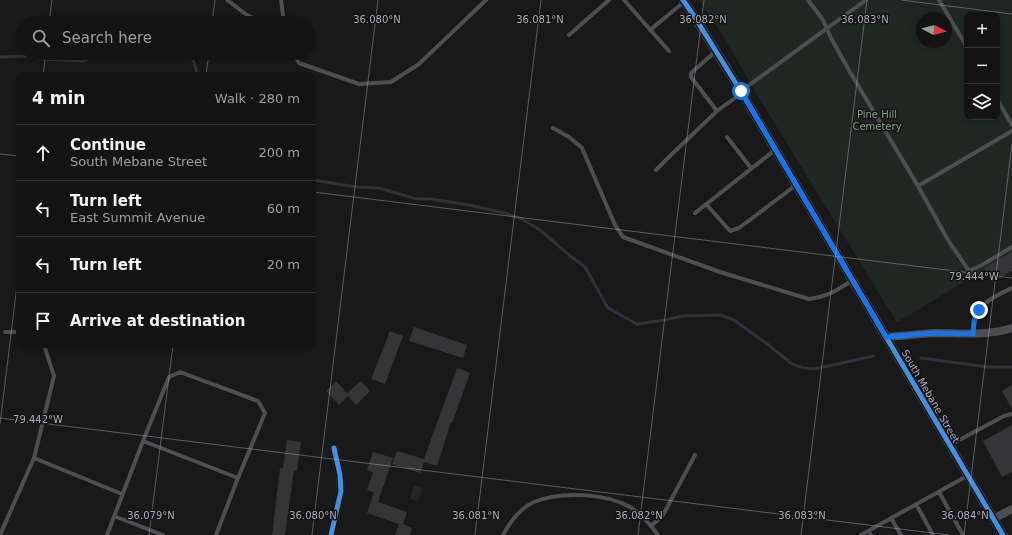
<!DOCTYPE html>
<meta charset="utf-8">
<style>
:root{--surface:#131313;--page:#1c1c1c;--text:#f1f3f6;--muted:#9d9ea0;--line:#323233}
body{margin:0;font-family:"DejaVu Sans",sans-serif;background:var(--page);color:var(--text)}
.controls{position:absolute;right:12px;top:12px;display:grid;overflow:hidden;border-radius:8px;box-shadow:0 2px 6px #0003}
.controls button{width:36px;height:36px;display:grid;place-items:center;padding:0;border:0;border-bottom:1px solid var(--line);background:var(--surface);color:var(--text);font:20px sans-serif}
.compass{position:absolute;left:916px;top:12px;width:36px;height:36px;border-radius:50%;background:var(--surface);box-shadow:0 2px 6px #0003;rotate:97deg}
.stop{position:absolute;width:12px;height:12px;margin:-9px;border:3px solid #1a73e8;border-radius:50%;background:#fff}
.stop.end{background:#1a73e8;border-color:#fff;box-shadow:0 1px 4px #0008}
.list{margin:0;padding:0;list-style:none}
h2{display:flex;justify-content:space-between;align-items:center;height:52px;margin:0;padding:0 16px;font-size:17px}
h2 small{font-size:13px;font-weight:400;color:var(--muted)}
.list li{display:grid;grid-template-columns:26px 1fr auto;gap:12px;align-items:center;box-sizing:border-box;height:56px;padding:0 16px;border-top:1px solid var(--line)}
.list b{display:block;font-size:15px;white-space:nowrap}
.list p{margin:0;font-size:13px;white-space:nowrap;color:var(--muted)}
.list em{font-size:13px;font-style:normal;color:var(--muted)}
.icon{flex:none;width:22px;height:22px;fill:none;stroke:currentColor;stroke-width:2;stroke-linecap:round;stroke-linejoin:round}
.map{position:relative;flex:none;width:1012px;height:535px;overflow:hidden}
.search{position:absolute;background:var(--surface);box-shadow:0 2px 6px #0003;left:16px;top:16px;width:300px;height:44px;display:flex;align-items:center;gap:10px;box-sizing:border-box;padding:0 14px;border-radius:22px;color:var(--muted);font-size:15px}
.panel{position:absolute;background:var(--surface);box-shadow:0 2px 6px #0003;left:16px;top:72px;width:300px;height:276px;border-radius:8px}
.map>svg:first-child{display:block}
</style>
<div class="map">
<svg width="1012" height="535" viewBox="0 0 1012 535">
<rect width="100%" height="100%" fill="#191919"/>
<!-- green -->
<path fill="#212823" fill-rule="evenodd" d="M 699,0 L 1012,0 L 1012,253 L 899,321 L 896,321 L 756,93 L 724,37 ZM 967,15 L 997,15 L 997,117 L 967,117 ZM 922,18 L 946,18 L 946,42 L 922,42 Z
M 414,485 L 421,487 L 422,490 L 419,500 L 417,501 L 411,499 L 410,497 Z"/>
<g fill="none" stroke-linecap="round" stroke-linejoin="round">
<!-- stream -->
<path stroke="#2d323b" stroke-width="3" d="M 183,53 L 193,60 L 198,75
M 0,57 L 30,56 L 38,59 L 84,61 L 101,53
M 313,180 L 357,187 L 379,188 L 417,199 L 430,199 L 469,205 L 505,213 L 522,219 L 540,230 L 569,255 L 585,267 L 608,308 L 637,324 L 665,320 L 682,316 L 721,315 L 734,320 L 766,343 L 792,364 L 803,368 L 814,369 L 874,356
M 921,358 L 988,367 L 1012,367"/>
</g>
<!-- building -->
<path fill="#353537" d="M 1012,252 L 1012,271 L 992,282 L 984,268 Z
M 414,327 L 467,345 L 463,358 L 409,341 Z
M 390,331 L 403,336 L 385,384 L 371,379 Z
M 457,368 L 470,373 L 452,423 L 451,422 L 437,466 L 424,462 L 420,473 L 392,464 L 397,451 L 424,459 Z
M 336,381 L 347,393 L 361,381 L 370,391 L 356,405 L 348,396 L 339,405 L 326,391 Z
M 1012,385 L 1012,409 L 1002,391 Z
M 1012,425 L 1012,472 L 1002,477 L 983,441 Z
M 287,440 L 301,442 L 297,471 L 294,470 L 285,535 L 272,535 L 280,468 L 283,468 Z
M 373,452 L 393,458 L 378,502 L 407,512 L 403,524 L 412,528 L 410,535 L 395,535 L 399,524 L 367,513 L 374,492 L 367,490 L 373,472 L 367,470 Z"/>
<g fill="none" stroke-linecap="round" stroke-linejoin="round">
<!-- service -->
<path stroke="#4d4e52" stroke-width="4" d="M 227,0 L 247,15 L 264,23
M 281,0 L 284,23
M 624,0 L 669,51
M 808,0 L 823,20 L 831,38 L 850,72 L 918,186 L 948,240 L 969,271 L 982,265 L 1012,247
M 939,0 L 967,47
M 650,30 L 684,2
M 569,35 L 609,0
M 716,51 L 691,73 L 691,77 L 717,111 L 742,93
M 293,53 L 299,63 L 359,84 L 391,82 L 419,64 L 486,0
M 741,91 L 866,0
M 997,99 L 1012,125
M 553,128 L 569,137 L 582,148 L 615,225 L 623,237 L 720,272 L 809,299 C 828,297 836,290 852,281
M 727,137 L 751,168
M 656,170 L 672,154 L 717,111
M 918,186 L 1012,131
M 706,204 L 730,231 L 739,228 L 796,185
M 695,213 L 775,150
M 5,332 L 19,332
M 973,334 C 975,305 987,300 1012,288
M 143,441 L 169,377 L 180,372 L 258,401 L 265,413 L 238,478
M 950,445 L 1004,416 L 1012,414
M 34,458 L 54,376 L 44,345
M 939,492 L 963,535
M 916,504 L 933,535
M 114,516 L 163,535
M 891,518 L 901,535
M 651,526 L 663,515 L 695,455
M 0,535 L 34,458 L 122,494
M 107,535 L 143,441 L 238,478 L 216,535
M 503,535 C 510,522 520,508 534,502 C 560,491 605,493 630,507 C 642,514 650,524 658,535
M 861,535 L 868,531
M 871,535 L 868,531 L 967,476"/>
<!-- minor -->
<path stroke="#4d4e52" stroke-width="8" d="M 886,337 C 902,336 919,334 935,333 C 961,333 987,336 1012,328
M 993,519 L 1012,509
M 331,535 L 341,491 L 340,475 L 334,448"/>
<!-- tertiary -->
<path stroke="#4d4e52" stroke-width="9" d="M 683,0 L 694,16 L 742,93 L 1003,535"/>
<!-- cycleway casing -->
<g stroke="#141315" stroke-width="8">
<path id="cycleway" d="M 683,0 L 694,16 L 742,93 L 1003,535
M 331,535 L 341,491 L 340,475 L 334,448"/>
</g>
<!-- cycleway -->
<use href="#cycleway" stroke="#468fdf" stroke-width="5"/>
</g>
<g fill="none" stroke-linecap="round" stroke-linejoin="round">
<!-- route -->
<path stroke="#1a73e8" stroke-width="5" d="M 741,91 L 886,337 L 935,333 L 973,334 L 974,321 L 979,310"/>
</g>
<!-- ticks -->
<path fill="none" stroke="#abacba" stroke-width="1" stroke-opacity="0.45" d="M 901,0 L 1012,14M 49,23 L 52,0M 212,23 L 215,0M 43,75 L 46,53M 206,75 L 209,53M 0,154 L 19,156M 313,192 L 1012,278M 0,418 L 949,535M 0,424 L 19,269M 149,535 L 173,345M 312,535 L 378,0M 475,535 L 541,0M 638,535 L 704,0M 801,535 L 867,0M 964,535 L 1012,144"/>
<g text-anchor="middle" stroke-width="3" stroke-linejoin="round" paint-order="stroke">
<!-- park labels -->
<g font-size="10" fill="#83a48c" stroke="#141315">
<text x="877" y="118">Pine Hill<tspan x="877" dy="12">Cemetery</tspan></text>
</g>
<!-- street labels -->
<g font-size="10" fill="#abacba" stroke="#141315">
<text transform="translate(931 396) rotate(60)" y="4">South Mebane Street</text>
</g>
</g>
<g font-size="10" text-anchor="middle" fill="#abacba" stroke="#141315" stroke-width="3" stroke-linejoin="round" paint-order="stroke">
<text x="377" y="23">36.080°N</text>
<text x="540" y="23">36.081°N</text>
<text x="703" y="23">36.082°N</text>
<text x="865" y="23">36.083°N</text>
<text x="974" y="280">79.444°W</text>
<text x="38" y="423">79.442°W</text>
<text x="151" y="519">36.079°N</text>
<text x="313" y="519">36.080°N</text>
<text x="476" y="519">36.081°N</text>
<text x="639" y="519">36.082°N</text>
<text x="802" y="519">36.083°N</text>
<text x="965" y="519">36.084°N</text>
</g>
</svg>
<div class="controls">
<button>+</button>
<button>−</button>
<button><svg class="icon" aria-label="layers" viewBox="0 0 24 24"><path d="M12 4l9 5-9 5-9-5zM3 14l9 5 9-5"/></svg></button>
</div>
<svg class="compass" viewBox="-18 -18 36 36"><path d="M0-13l5 13h-10z" fill="#e53935"/><path d="M0 13l5-13h-10z" fill="#9d9ea0"/></svg>
<div class="stop" style="left:741px;top:91px"></div>
<div class="stop end" style="left:979px;top:310px"></div>
<div class="search"><svg class="icon" aria-label="search" viewBox="0 0 24 24"><circle cx="10" cy="10" r="6"/><path d="M15 15l6 6"/></svg>Search here</div>
<section class="panel">
<h2>4 min<small>Walk · 280 m</small></h2>
<ul class="list">
<li><svg class="icon" aria-label="ahead" viewBox="0 0 24 24"><path d="M12 20V5M6 11l6-6 6 6"/></svg><div><b>Continue</b><p>South Mebane Street</p></div><em>200 m</em></li>
<li><svg class="icon" aria-label="left" viewBox="0 0 24 24"><path d="M17 20v-9H6M10 6l-5 5 5 5"/></svg><div><b>Turn left</b><p>East Summit Avenue</p></div><em>60 m</em></li>
<li><svg class="icon" aria-label="left" viewBox="0 0 24 24"><path d="M17 20v-9H6M10 6l-5 5 5 5"/></svg><div><b>Turn left</b></div><em>20 m</em></li>
<li><svg class="icon" aria-label="arrive" viewBox="0 0 24 24"><path d="M6 21V4h12l-3 4 3 4H6"/></svg><div><b>Arrive at destination</b></div></li>
</ul>
</section>
</div>
